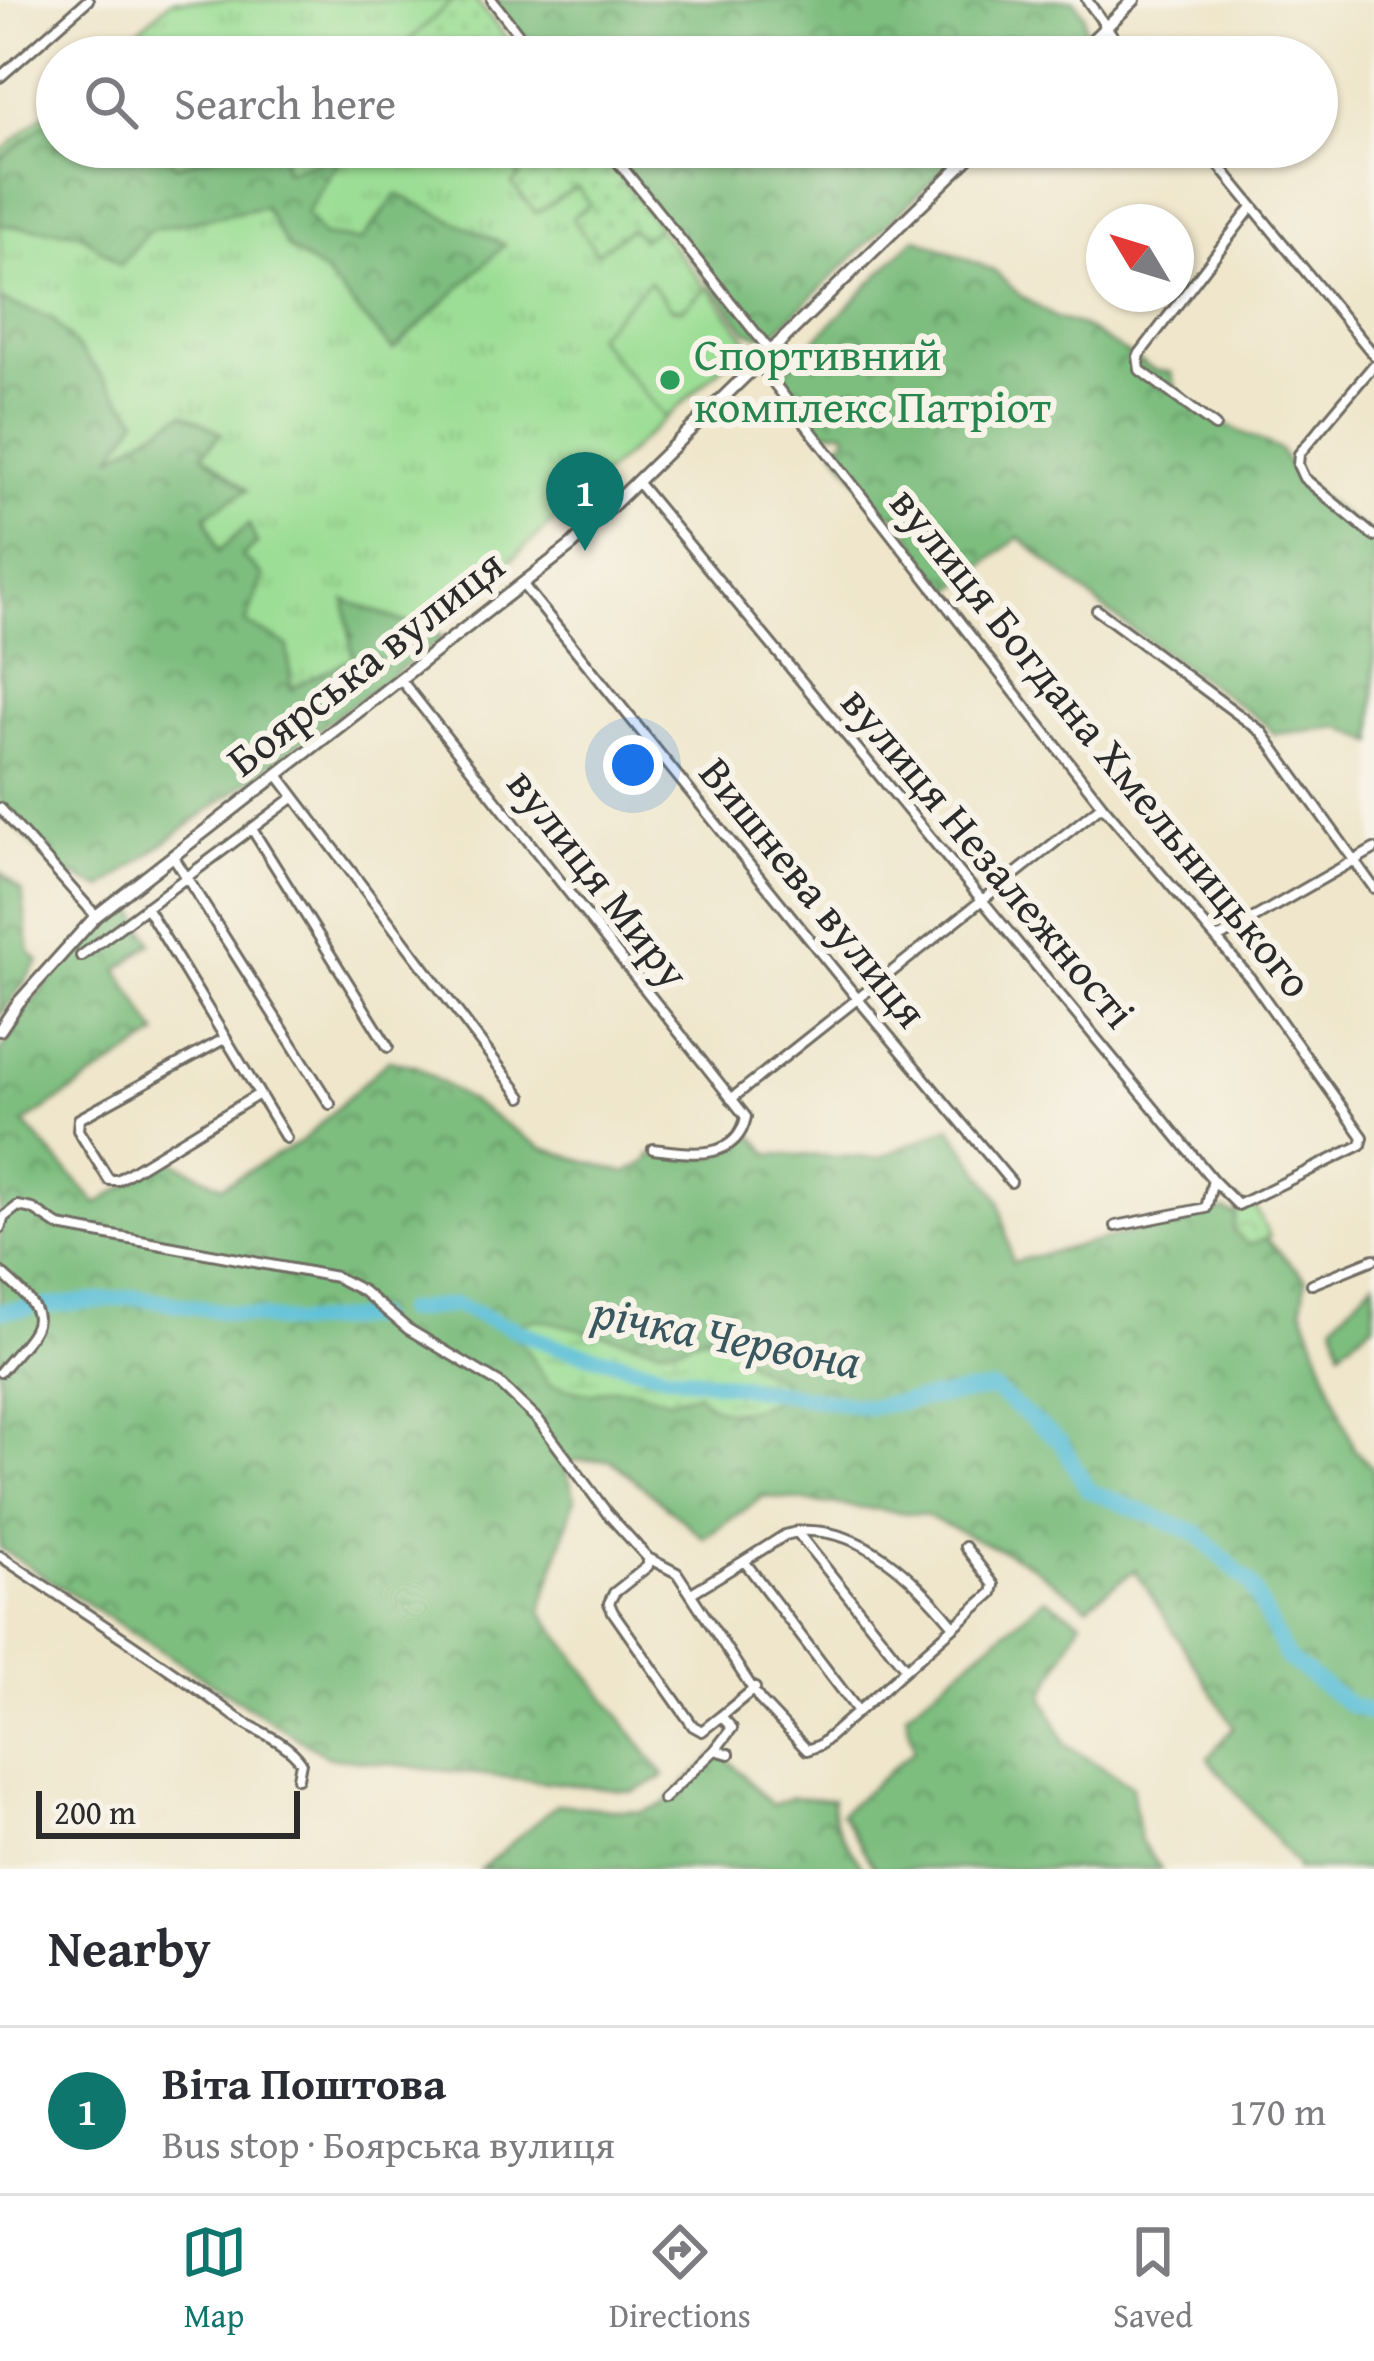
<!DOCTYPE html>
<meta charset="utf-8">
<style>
:root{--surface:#fff;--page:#f7f7f7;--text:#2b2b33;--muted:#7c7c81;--line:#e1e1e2;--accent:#0f766e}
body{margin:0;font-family:"Gentium Book Plus",serif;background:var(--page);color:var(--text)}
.compass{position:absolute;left:1086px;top:204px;width:108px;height:108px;border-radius:50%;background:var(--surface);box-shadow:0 3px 9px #0004;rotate:308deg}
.scale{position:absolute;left:36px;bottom:30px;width:264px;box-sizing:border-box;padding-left:12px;border:6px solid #2b2b2b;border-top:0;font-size:33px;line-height:42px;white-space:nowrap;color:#2b2b2b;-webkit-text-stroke:9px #f7f3e8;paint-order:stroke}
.you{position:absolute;left:633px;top:765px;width:42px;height:42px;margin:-30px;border:9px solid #fff;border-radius:50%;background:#1a73e8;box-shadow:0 0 0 18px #1a73e833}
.badge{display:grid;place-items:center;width:78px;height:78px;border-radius:50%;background:var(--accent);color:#fff;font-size:39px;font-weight:700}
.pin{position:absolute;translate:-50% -99px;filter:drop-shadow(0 3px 6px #0008)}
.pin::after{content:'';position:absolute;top:63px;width:42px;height:36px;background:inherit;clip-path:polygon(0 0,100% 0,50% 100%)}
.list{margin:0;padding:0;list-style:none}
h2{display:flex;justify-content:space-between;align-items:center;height:156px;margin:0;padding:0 48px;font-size:51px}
h2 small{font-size:39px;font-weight:400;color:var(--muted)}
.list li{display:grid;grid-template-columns:78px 1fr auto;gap:36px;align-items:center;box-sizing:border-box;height:168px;padding:0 48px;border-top:3px solid var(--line)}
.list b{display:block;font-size:45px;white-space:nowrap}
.list p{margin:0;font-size:39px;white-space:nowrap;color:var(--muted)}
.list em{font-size:39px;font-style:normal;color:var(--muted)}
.icon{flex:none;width:66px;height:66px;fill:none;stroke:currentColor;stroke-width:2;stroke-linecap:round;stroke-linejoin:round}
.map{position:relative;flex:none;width:1374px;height:1869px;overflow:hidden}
.search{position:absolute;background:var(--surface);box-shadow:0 3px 9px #0004;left:36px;right:36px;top:36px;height:132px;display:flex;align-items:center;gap:30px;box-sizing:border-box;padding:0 42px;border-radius:66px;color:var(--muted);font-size:45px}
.sheet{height:324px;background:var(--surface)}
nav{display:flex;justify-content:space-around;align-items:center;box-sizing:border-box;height:168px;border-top:3px solid var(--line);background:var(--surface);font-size:33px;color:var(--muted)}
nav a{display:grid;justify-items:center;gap:6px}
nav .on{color:var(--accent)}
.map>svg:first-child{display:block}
</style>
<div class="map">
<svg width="1374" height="1869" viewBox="0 0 1374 1869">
<defs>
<pattern id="grass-tufts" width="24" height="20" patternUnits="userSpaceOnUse" patternTransform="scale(3)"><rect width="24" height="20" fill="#9cde95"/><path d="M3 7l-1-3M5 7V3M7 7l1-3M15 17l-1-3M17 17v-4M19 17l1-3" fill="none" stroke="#87bf81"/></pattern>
<pattern id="forest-crowns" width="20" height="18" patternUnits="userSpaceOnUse" patternTransform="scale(3)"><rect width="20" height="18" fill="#7dbd7e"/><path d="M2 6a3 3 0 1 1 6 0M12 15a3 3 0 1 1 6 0" fill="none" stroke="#679a67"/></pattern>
<pattern id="wetland-marsh" width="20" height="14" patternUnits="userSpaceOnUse" patternTransform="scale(3)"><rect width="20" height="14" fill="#9cde95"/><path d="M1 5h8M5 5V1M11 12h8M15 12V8" fill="none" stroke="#87bf81"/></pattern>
<pattern id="park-crowns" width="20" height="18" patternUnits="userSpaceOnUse" patternTransform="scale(3)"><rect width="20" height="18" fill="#9cde95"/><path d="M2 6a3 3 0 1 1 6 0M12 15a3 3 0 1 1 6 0" fill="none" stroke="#87bf81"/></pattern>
<pattern id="garden-dots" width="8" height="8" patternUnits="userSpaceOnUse" patternTransform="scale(3)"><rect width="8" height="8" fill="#9cde95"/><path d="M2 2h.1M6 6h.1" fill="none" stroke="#87bf81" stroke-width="1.8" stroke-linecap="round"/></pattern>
</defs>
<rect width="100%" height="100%" fill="#f7f3e8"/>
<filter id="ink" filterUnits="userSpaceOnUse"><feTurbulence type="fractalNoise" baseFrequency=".00833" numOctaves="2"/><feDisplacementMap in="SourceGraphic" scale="24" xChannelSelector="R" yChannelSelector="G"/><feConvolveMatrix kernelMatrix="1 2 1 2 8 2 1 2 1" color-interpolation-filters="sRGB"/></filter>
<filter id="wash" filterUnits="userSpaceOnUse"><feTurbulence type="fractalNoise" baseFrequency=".004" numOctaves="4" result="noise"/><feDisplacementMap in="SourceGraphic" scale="48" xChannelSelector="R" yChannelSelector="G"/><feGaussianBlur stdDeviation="2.7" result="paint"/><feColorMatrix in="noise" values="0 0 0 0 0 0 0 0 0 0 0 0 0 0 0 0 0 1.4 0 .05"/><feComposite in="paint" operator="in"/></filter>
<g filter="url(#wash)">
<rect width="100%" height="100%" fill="#efe6cb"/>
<!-- grass -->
<path fill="url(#grass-tufts)" stroke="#648460" stroke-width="3" d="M 172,0 L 476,0 L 522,57 L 108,57 Z
M 57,103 L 57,147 L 593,147 L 749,342 L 438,627 L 91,861 L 0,798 L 0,153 Z"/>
<!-- forest -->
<path fill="url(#forest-crowns)" stroke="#547454" stroke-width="3" d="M 493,0 L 1074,0 L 1084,15 L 1085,33 L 1060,57 L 535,57 Z
M 57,113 L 57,147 L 160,147 L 176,166 L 240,147 L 282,147 L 285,172 L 344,153 L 306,214 L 323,236 L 361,241 L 397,194 L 505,245 L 393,350 L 323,272 L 288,248 L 264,207 L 150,230 L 120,265 L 80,233 L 0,225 L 0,160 Z
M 604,147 L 967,147 L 769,338 L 748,332 Z
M 915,238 L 993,270 L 1021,296 L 1056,318 L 1082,326 L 1154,370 L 1171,372 L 1177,391 L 1200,413 L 1280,450 L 1297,481 L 1374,538 L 1374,742 L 1341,727 L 1274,734 L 1264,723 L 1108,612 L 1019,537 L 953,590 L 939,581 L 925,562 L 904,522 L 896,514 L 885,515 L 834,448 L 847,437 L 845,431 L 820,431 L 789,395 L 785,371 Z
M 0,300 L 52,318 L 138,418 L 112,457 L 184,413 L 221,433 L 203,454 L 247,490 L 206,515 L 218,552 L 249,524 L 257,544 L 242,556 L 263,576 L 246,623 L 288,646 L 291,688 L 353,658 L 345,600 L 444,637 L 103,888 L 60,872 L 0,811 Z
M 0,871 L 22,892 L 30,952 L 39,961 L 0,1016 Z
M 132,905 L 152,943 L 118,970 L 158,1035 L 24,1123 L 97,1204 L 169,1159 L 222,1186 L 302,1141 L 388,1060 L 416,1066 L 542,1148 L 626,1173 L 648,1161 L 650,1155 C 694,1158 718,1167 750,1132 L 769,1154 L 879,1158 L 950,1127 L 999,1199 L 1012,1262 L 1224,1210 L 1248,1220 L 1306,1279 L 1302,1307 L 1354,1449 L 1374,1469 L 1374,1869 L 1296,1869 L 1297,1866 L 1208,1758 L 1234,1727 L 1135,1570 L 1087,1606 L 1028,1563 L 924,1515 L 764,1496 L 704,1538 L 611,1460 L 577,1460 L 565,1466 L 575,1498 L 541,1611 L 664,1776 L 634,1792 L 328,1757 L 0,1548 L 0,1053 C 32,996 77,942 132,905 Z
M 1374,1281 L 1374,1323 L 1340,1350 L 1334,1322 Z
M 1045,1598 L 1081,1621 L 1043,1696 L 1066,1745 L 1132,1786 L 1140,1840 L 1161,1869 L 875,1869 L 841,1813 L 914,1750 L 906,1713 Z
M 716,1754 L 727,1759 L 772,1805 L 792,1797 L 833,1800 C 829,1826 851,1848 864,1869 L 481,1869 L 557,1804 L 640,1812 L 663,1805 Z"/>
<!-- wetland -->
<path fill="url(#wetland-marsh)" stroke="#648460" stroke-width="3" d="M 538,1319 L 660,1348 L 681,1345 L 714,1332 L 726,1335 L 750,1364 L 782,1380 L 776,1399 C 750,1412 718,1421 698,1393 L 668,1400 L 636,1390 L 611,1388 L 591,1394 L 549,1384 L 516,1334 L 523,1322 Z"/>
<!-- park -->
<path fill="url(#park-crowns)" stroke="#648460" stroke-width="3" d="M 1254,1205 L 1270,1237 L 1248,1245 L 1233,1230 L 1237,1211 Z"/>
<!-- garden -->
<path fill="url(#garden-dots)" stroke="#648460" stroke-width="3" d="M 453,0 L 475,0 L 522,57 L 409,57 L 401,48 Z
M 495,147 L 595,147 L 659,226 L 642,240 L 631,228 L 597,253 L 572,218 L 590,204 L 577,187 L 536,213 L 512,184 L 520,176 Z"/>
<!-- pitch -->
<path fill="#9cde95" stroke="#648460" stroke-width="3" d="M 649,281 L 671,308 L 682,309 L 708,287 L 749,342 L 666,418 L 595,336 Z"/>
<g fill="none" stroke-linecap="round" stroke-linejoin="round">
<!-- river -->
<path stroke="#5abfd7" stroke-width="16" d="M 44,1306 L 136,1297 L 295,1323 L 375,1317
M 0,1311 L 29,1308
M 405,1311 L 456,1305 L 496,1322
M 505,1325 L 555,1346 L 667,1374 L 868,1407 L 993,1389 L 1061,1442 L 1088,1490 L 1198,1534 L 1251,1585 L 1287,1658 L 1348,1704 L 1374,1714"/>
</g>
</g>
<g filter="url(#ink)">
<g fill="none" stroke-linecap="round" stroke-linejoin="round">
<!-- street casing -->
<g stroke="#706c63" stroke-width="14">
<path id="street" d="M 492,0 L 536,57
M 1087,0 L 1128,57
M 0,77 L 88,0
M 606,147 L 771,352
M 1204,147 L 1374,355
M 1214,158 L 1229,147
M 759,364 L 1102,805 L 1250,978 L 1363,1137 L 1361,1145 L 1238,1205 L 1213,1180
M 1374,365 L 1299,454 L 1298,465 L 1304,478 L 1374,536
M 1215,426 L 1140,370 L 1138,356 L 1252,207
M 638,483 L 1213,1180 L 1206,1208 L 1116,1226
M 523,585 L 857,998 L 1011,1182
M 1097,610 L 1262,732 L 1374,888
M 401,680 L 746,1117 C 736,1163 688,1153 653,1149
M 278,775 L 522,1097
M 0,808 L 96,916
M 252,829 L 388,1047
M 173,856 L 330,1104
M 146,907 L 286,1138
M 1219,938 L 1374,849
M 81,956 L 294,797
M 224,1039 L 79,1119 L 78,1130 L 109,1180 L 118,1180 L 259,1094
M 731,1099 L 1101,806
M 0,1228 L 4,1217 L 18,1206 L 33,1209 L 59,1226 L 336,1277 L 363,1291 L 408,1329 L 499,1383 L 539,1421 L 607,1513 L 648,1558 L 677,1573 L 760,1700 L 807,1750 L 820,1745 L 992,1593 L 994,1585 L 965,1547
M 0,1272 C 55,1320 43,1321 0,1372
M 1312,1284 L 1374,1259
M 798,1531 C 863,1526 916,1580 954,1626
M 0,1556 C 78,1609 157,1658 233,1715 C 255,1732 284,1738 301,1762 L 298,1778
M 648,1558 L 648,1566 L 614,1593 L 609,1603 L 613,1612 L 693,1726 L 702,1731 L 721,1716
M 744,1561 L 785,1535 L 797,1532 L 906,1669
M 693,1592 L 744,1561 L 858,1711
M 715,1750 L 732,1728 L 721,1716 L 755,1688
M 663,1799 L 715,1750 L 729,1754"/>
</g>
<!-- secondary casing -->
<g stroke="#706c63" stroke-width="16">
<path id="secondary" d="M 1075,57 L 1134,0
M 0,1030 L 18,1003 L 96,916 L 572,545 L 980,147"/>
</g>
<!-- street -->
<use href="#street" stroke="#fff" stroke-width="8"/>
<!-- secondary -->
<use href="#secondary" stroke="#fff" stroke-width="10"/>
</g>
</g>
<!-- markers -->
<circle fill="#2e9e5b" stroke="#f7f3e8" stroke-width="4.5" cx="670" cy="380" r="12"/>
<g text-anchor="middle" stroke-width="12" stroke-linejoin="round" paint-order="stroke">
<!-- leisure labels -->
<g font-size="45" fill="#27864d" stroke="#f7f3e8" text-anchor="start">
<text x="694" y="370">Спортивний<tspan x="694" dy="52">комплекс Патріот</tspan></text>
</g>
<!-- street labels -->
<g font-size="45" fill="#2b2b2b" stroke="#f7f3e8">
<text transform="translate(365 662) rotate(-38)" y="16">Боярська вулиця</text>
<text transform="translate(1102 742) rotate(51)" y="16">вулиця Богдана Хмельницького</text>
<text transform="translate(989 857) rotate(50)" y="16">вулиця Незалежності</text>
<text transform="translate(599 878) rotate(52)" y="16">вулиця Миру</text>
<text transform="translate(814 892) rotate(51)" y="16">Вишнева вулиця</text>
</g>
<!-- water labels -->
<g font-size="48" font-style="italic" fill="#39575f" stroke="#f7f3e8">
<text transform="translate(727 1336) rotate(11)" y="17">річка Червона</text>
</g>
</g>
</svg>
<svg class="compass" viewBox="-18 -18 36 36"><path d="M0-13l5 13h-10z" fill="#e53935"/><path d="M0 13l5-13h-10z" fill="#7c7c81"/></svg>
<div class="scale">200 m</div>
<div class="you"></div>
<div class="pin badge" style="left:585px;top:551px">1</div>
<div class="search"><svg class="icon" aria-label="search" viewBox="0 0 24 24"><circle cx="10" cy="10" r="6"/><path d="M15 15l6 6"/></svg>Search here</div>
</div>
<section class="sheet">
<h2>Nearby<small></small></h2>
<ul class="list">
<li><span class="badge">1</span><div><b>Віта Поштова</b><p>Bus stop · Боярська вулиця</p></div><em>170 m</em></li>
</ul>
</section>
<nav>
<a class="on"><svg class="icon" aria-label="map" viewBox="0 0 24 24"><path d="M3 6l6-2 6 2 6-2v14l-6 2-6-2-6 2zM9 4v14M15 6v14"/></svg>Map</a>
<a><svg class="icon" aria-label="directions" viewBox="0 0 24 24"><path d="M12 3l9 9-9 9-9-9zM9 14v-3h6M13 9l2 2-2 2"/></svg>Directions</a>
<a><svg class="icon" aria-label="saved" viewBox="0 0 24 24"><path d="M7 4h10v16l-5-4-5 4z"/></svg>Saved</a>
</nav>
